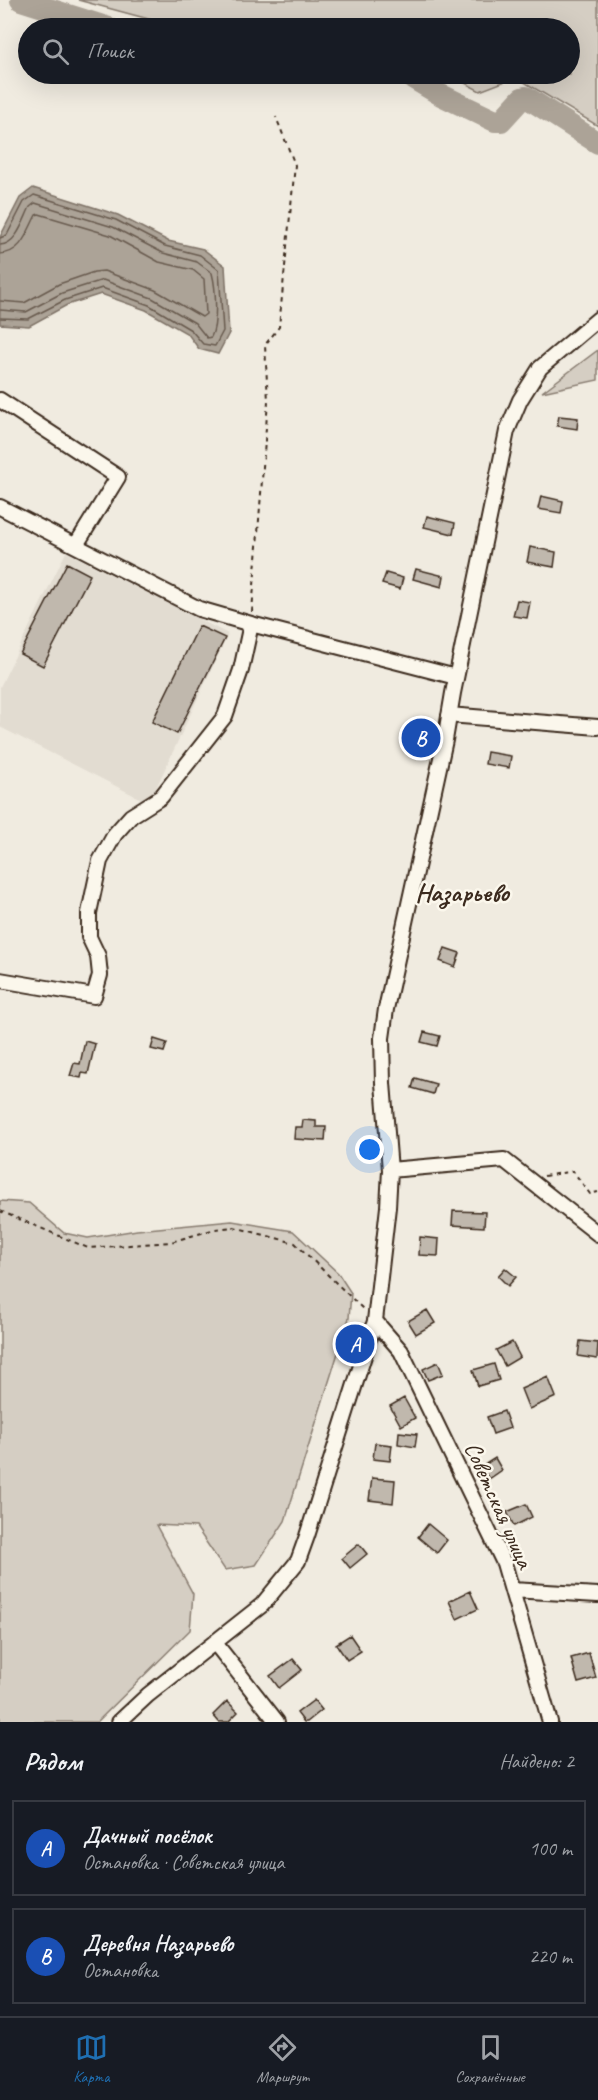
<!DOCTYPE html>
<html lang="ru">
<meta charset="utf-8">
<style>
:root{--surface:#171b24;--page:#20242c;--text:#f1f3f6;--muted:#9ea1a6;--line:#363941;--accent:#1f6fb2}
body{margin:0;font-family:Caveat,sans-serif;background:var(--page);color:var(--text)}
.you{position:absolute;left:370px;top:1150px;width:21px;height:21px;margin:-15px;border:4px solid #fff;border-radius:50%;background:#1a73e8;box-shadow:0 0 0 9px #1a73e833}
.badge{display:grid;place-items:center;width:39px;height:39px;border-radius:50%;background:var(--accent);color:#fff;font-size:20px;font-weight:700}
.pin{position:absolute;translate:-50% -50%;border:3px solid #fff;box-shadow:0 2px 6px #0006}
.list{margin:0;padding:0;list-style:none}
h2{display:flex;justify-content:space-between;align-items:center;height:78px;margin:0;padding:0 24px;font-size:26px}
h2 small{font-size:20px;font-weight:400;color:var(--muted)}
.list li{display:grid;grid-template-columns:39px 1fr auto;gap:18px;align-items:center;box-sizing:border-box;height:96px;margin:0 12px 12px;padding:0 12px;border:2px solid var(--line);border-radius:0px}
.list b{display:block;font-size:22px;white-space:nowrap}
.list p{margin:0;font-size:20px;white-space:nowrap;color:var(--muted)}
.list em{font-size:20px;font-style:normal;color:var(--muted)}
.icon{flex:none;width:33px;height:33px;fill:none;stroke:currentColor;stroke-width:2;stroke-linecap:round;stroke-linejoin:round}
.map{position:relative;flex:none;width:598px;height:1722px;overflow:hidden}
.search{position:absolute;background:var(--surface);box-shadow:0 6px 24px #0002;left:18px;right:18px;top:18px;height:66px;display:flex;align-items:center;gap:15px;box-sizing:border-box;padding:0 21px;border-radius:33px;color:var(--muted);font-size:22px}
.sheet{height:294px;background:var(--surface)}
nav{display:flex;justify-content:space-around;align-items:center;box-sizing:border-box;height:84px;border-top:2px solid var(--line);background:var(--surface);font-size:16px;color:var(--muted)}
nav a{display:grid;justify-items:center;gap:3px}
nav .on{color:var(--accent)}
.map>svg:first-child{display:block}
</style>
<div class="map">
<svg width="598" height="1722" viewBox="0 0 598 1722">
<rect width="100%" height="100%" fill="#f0ebe0"/>
<filter id="ink" filterUnits="userSpaceOnUse"><feTurbulence type="fractalNoise" baseFrequency=".0167" numOctaves="2"/><feDisplacementMap in="SourceGraphic" scale="12" xChannelSelector="R" yChannelSelector="G"/><feConvolveMatrix kernelMatrix="1 2 1 2 8 2 1 2 1" color-interpolation-filters="sRGB"/></filter>
<g filter="url(#ink)">
<!-- built -->
<path fill="#e2dcd1" d="M 66,552 L 228,634 L 149,803 L 0,727 L 0,687 Z"/>
<!-- green -->
<path fill="#d5cec3" stroke="#887c70" stroke-width="1.5" d="M 78,0 L 598,0 L 598,126 L 516,77 L 480,91 L 448,74 L 570,74 L 570,28 L 367,28 L 364,27 L 355,28 L 182,28 Z
M 598,350 L 598,380 L 542,392 Z
M 0,1201 L 29,1203 L 64,1233 L 88,1238 L 137,1230 L 232,1221 L 293,1231 L 338,1273 L 351,1293 L 349,1318 L 285,1521 L 256,1565 L 225,1570 L 196,1527 L 156,1525 L 193,1594 L 190,1630 L 97,1722 L 0,1722 Z"/>
<!-- water -->
<path fill="#aca397" stroke="#7f7367" stroke-width="1.5" d="M 33,188 L 118,215 L 168,241 L 203,249 L 225,266 L 229,333 L 218,354 L 199,349 L 188,334 L 146,310 L 101,294 L 67,305 L 29,326 L 0,324 L 0,237 L 20,198 Z"/>
<g fill="none" stroke-linecap="round" stroke-linejoin="round">
<!-- shore -->
<path stroke="#685a4e" stroke-width="1.5" d="M 0,238 L 7,235 L 24,202 L 34,195 L 116,220 L 165,246 L 200,255 L 219,270 L 223,331 L 215,346 L 203,344 L 191,330 L 149,305 L 102,288 L 65,300 L 28,319 L 0,318
M 0,245 C 17,244 23,221 30,207 L 35,203 L 113,227 L 163,253 L 197,262 L 212,273 C 216,288 218,324 211,337 L 207,338 L 195,323 L 152,298 L 103,280 L 62,293 L 26,312 L 0,310
M 0,254 C 22,253 27,232 36,215 L 39,214 L 110,235 L 159,262 L 193,270 L 204,279 L 206,314 L 202,317 L 155,290 L 104,271 L 94,272 L 59,284 L 24,303 L 0,301"/>
<!-- river -->
<path stroke="#aca397" stroke-width="22" d="M 21,0 L 109,28
M 406,74 L 441,95 L 495,121 L 501,121 L 522,98 L 526,97 L 598,143"/>
</g>
<!-- building -->
<path fill="#c0b8ad" stroke="#3b2a1e" stroke-width="1.5" d="M 559,416 L 578,418 L 577,429 L 557,426 Z
M 541,496 L 563,501 L 561,513 L 538,509 Z
M 427,516 L 455,523 L 453,534 L 424,527 Z
M 530,547 L 556,552 L 554,567 L 527,562 Z
M 67,563 L 90,575 L 43,666 L 20,654 Z
M 416,569 L 444,576 L 442,587 L 413,579 Z
M 386,573 L 403,578 L 400,589 L 382,584 Z
M 517,600 L 530,602 L 527,618 L 513,616 Z
M 199,626 L 225,638 L 177,734 L 152,722 Z
M 487,752 L 511,756 L 509,768 L 485,764 Z
M 445,948 L 460,953 L 455,967 L 440,961 Z
M 424,1032 L 440,1036 L 437,1046 L 421,1042 Z
M 154,1039 L 167,1043 L 164,1052 L 151,1049 Z
M 85,1041 L 95,1044 L 88,1074 L 82,1073 L 81,1078 L 70,1076 L 74,1063 L 80,1064 Z
M 415,1078 L 436,1084 L 433,1094 L 412,1088 Z
M 303,1120 L 316,1121 L 316,1127 L 326,1127 L 325,1141 L 294,1139 L 295,1127 L 302,1127 Z
M 453,1211 L 485,1212 L 484,1227 L 452,1225 Z
M 420,1237 L 439,1239 L 438,1256 L 419,1255 Z
M 505,1268 L 516,1277 L 508,1286 L 498,1276 Z
M 427,1310 L 435,1323 L 416,1334 L 408,1321 Z
M 580,1341 L 598,1343 L 597,1359 L 578,1356 Z
M 512,1342 L 520,1357 L 505,1366 L 496,1350 Z
M 438,1362 L 443,1374 L 428,1380 L 423,1369 Z
M 494,1364 L 499,1380 L 478,1386 L 473,1370 Z
M 548,1377 L 556,1397 L 529,1409 L 521,1389 Z
M 404,1398 L 415,1418 L 401,1426 L 390,1406 Z
M 504,1411 L 510,1428 L 493,1434 L 487,1417 Z
M 399,1432 L 417,1434 L 415,1447 L 398,1444 Z
M 375,1443 L 392,1445 L 390,1461 L 373,1459 Z
M 495,1458 L 502,1470 L 489,1479 L 481,1467 Z
M 372,1478 L 395,1480 L 393,1503 L 369,1500 Z
M 526,1504 L 532,1517 L 514,1526 L 507,1512 Z
M 428,1524 L 447,1540 L 437,1553 L 418,1537 Z
M 359,1544 L 367,1554 L 350,1568 L 342,1558 Z
M 470,1591 L 478,1609 L 457,1619 L 449,1601 Z
M 350,1635 L 361,1651 L 347,1660 L 336,1644 Z
M 589,1653 L 596,1678 L 578,1683 L 571,1658 Z
M 293,1659 L 302,1670 L 279,1688 L 270,1676 Z
M 314,1700 L 322,1710 L 307,1722 L 304,1722 L 297,1713 Z
M 227,1701 L 238,1712 L 228,1722 L 219,1722 L 213,1715 Z"/>
<g fill="none" stroke-linecap="round" stroke-linejoin="round">
<!-- minor casing -->
<g stroke="#3b2a1e" stroke-width="18">
<path id="minor" d="M 0,400 L 118,477 L 76,545
M 0,507 L 199,609 L 251,624
M 449,715 L 598,727
M 0,980 L 94,996 L 100,975 L 98,956 L 89,937 L 89,913 L 100,861 L 115,834 L 131,816 L 161,797 L 225,716 L 241,670 L 251,624 L 456,677
M 390,1170 L 504,1160 L 598,1234
M 375,1321 L 401,1351 L 504,1563 L 550,1722
M 512,1590 L 598,1595
M 215,1643 L 277,1722
M 119,1722 L 148,1695 L 262,1605 L 298,1561 L 307,1536 L 375,1321 L 388,1207 L 390,1170 L 383,1083 L 382,1038 L 386,1009 L 445,740 L 453,693 L 507,431 L 520,400 L 540,368 L 598,319"/>
</g>
<!-- path -->
<path stroke="#3b2a1e" stroke-width="2" stroke-dasharray="4.5 4.5" stroke-linecap="butt" d="M 252,612 L 268,401 L 265,345 L 279,327 L 295,165 L 276,117
M 544,1176 L 573,1171 L 590,1194 L 598,1192
M 0,1211 L 88,1248 L 171,1242 L 215,1229 L 234,1227 L 295,1243 L 364,1310"/>
<!-- minor -->
<use href="#minor" stroke="#fbf7ec" stroke-width="14"/>
</g>
</g>
<g text-anchor="middle" stroke-width="5" stroke-linejoin="round" paint-order="stroke">
<!-- street labels -->
<g font-size="24" fill="#3b2a1e" stroke="#fbf7ec">
<text transform="translate(499 1505) rotate(66)" y="8">Советская улица</text>
</g>
<!-- neighbourhood labels -->
<g font-size="26" font-weight="bold" fill="#3b2a1e" stroke="#fbf7ec">
<text x="462" y="901">Назарьево</text>
</g>
</g>
</svg>
<div class="you"></div>
<div class="pin badge" style="left:355px;top:1344px;background:#1a4fb4">A</div>
<div class="pin badge" style="left:421px;top:738px;background:#1a4fb4">B</div>
<div class="search"><svg class="icon" aria-label="search" viewBox="0 0 24 24"><circle cx="10" cy="10" r="6"/><path d="M15 15l6 6"/></svg>Поиск</div>
</div>
<section class="sheet">
<h2>Рядом<small>Найдено: 2</small></h2>
<ul class="list">
<li><span class="badge" style="background:#1a4fb4">A</span><div><b>Дачный посёлок</b><p>Остановка · Советская улица</p></div><em>100 m</em></li>
<li><span class="badge" style="background:#1a4fb4">B</span><div><b>Деревня Назарьево</b><p>Остановка</p></div><em>220 m</em></li>
</ul>
</section>
<nav>
<a class="on"><svg class="icon" aria-label="map" viewBox="0 0 24 24"><path d="M3 6l6-2 6 2 6-2v14l-6 2-6-2-6 2zM9 4v14M15 6v14"/></svg>Карта</a>
<a><svg class="icon" aria-label="directions" viewBox="0 0 24 24"><path d="M12 3l9 9-9 9-9-9zM9 14v-3h6M13 9l2 2-2 2"/></svg>Маршрут</a>
<a><svg class="icon" aria-label="saved" viewBox="0 0 24 24"><path d="M7 4h10v16l-5-4-5 4z"/></svg>Сохранённые</a>
</nav>
